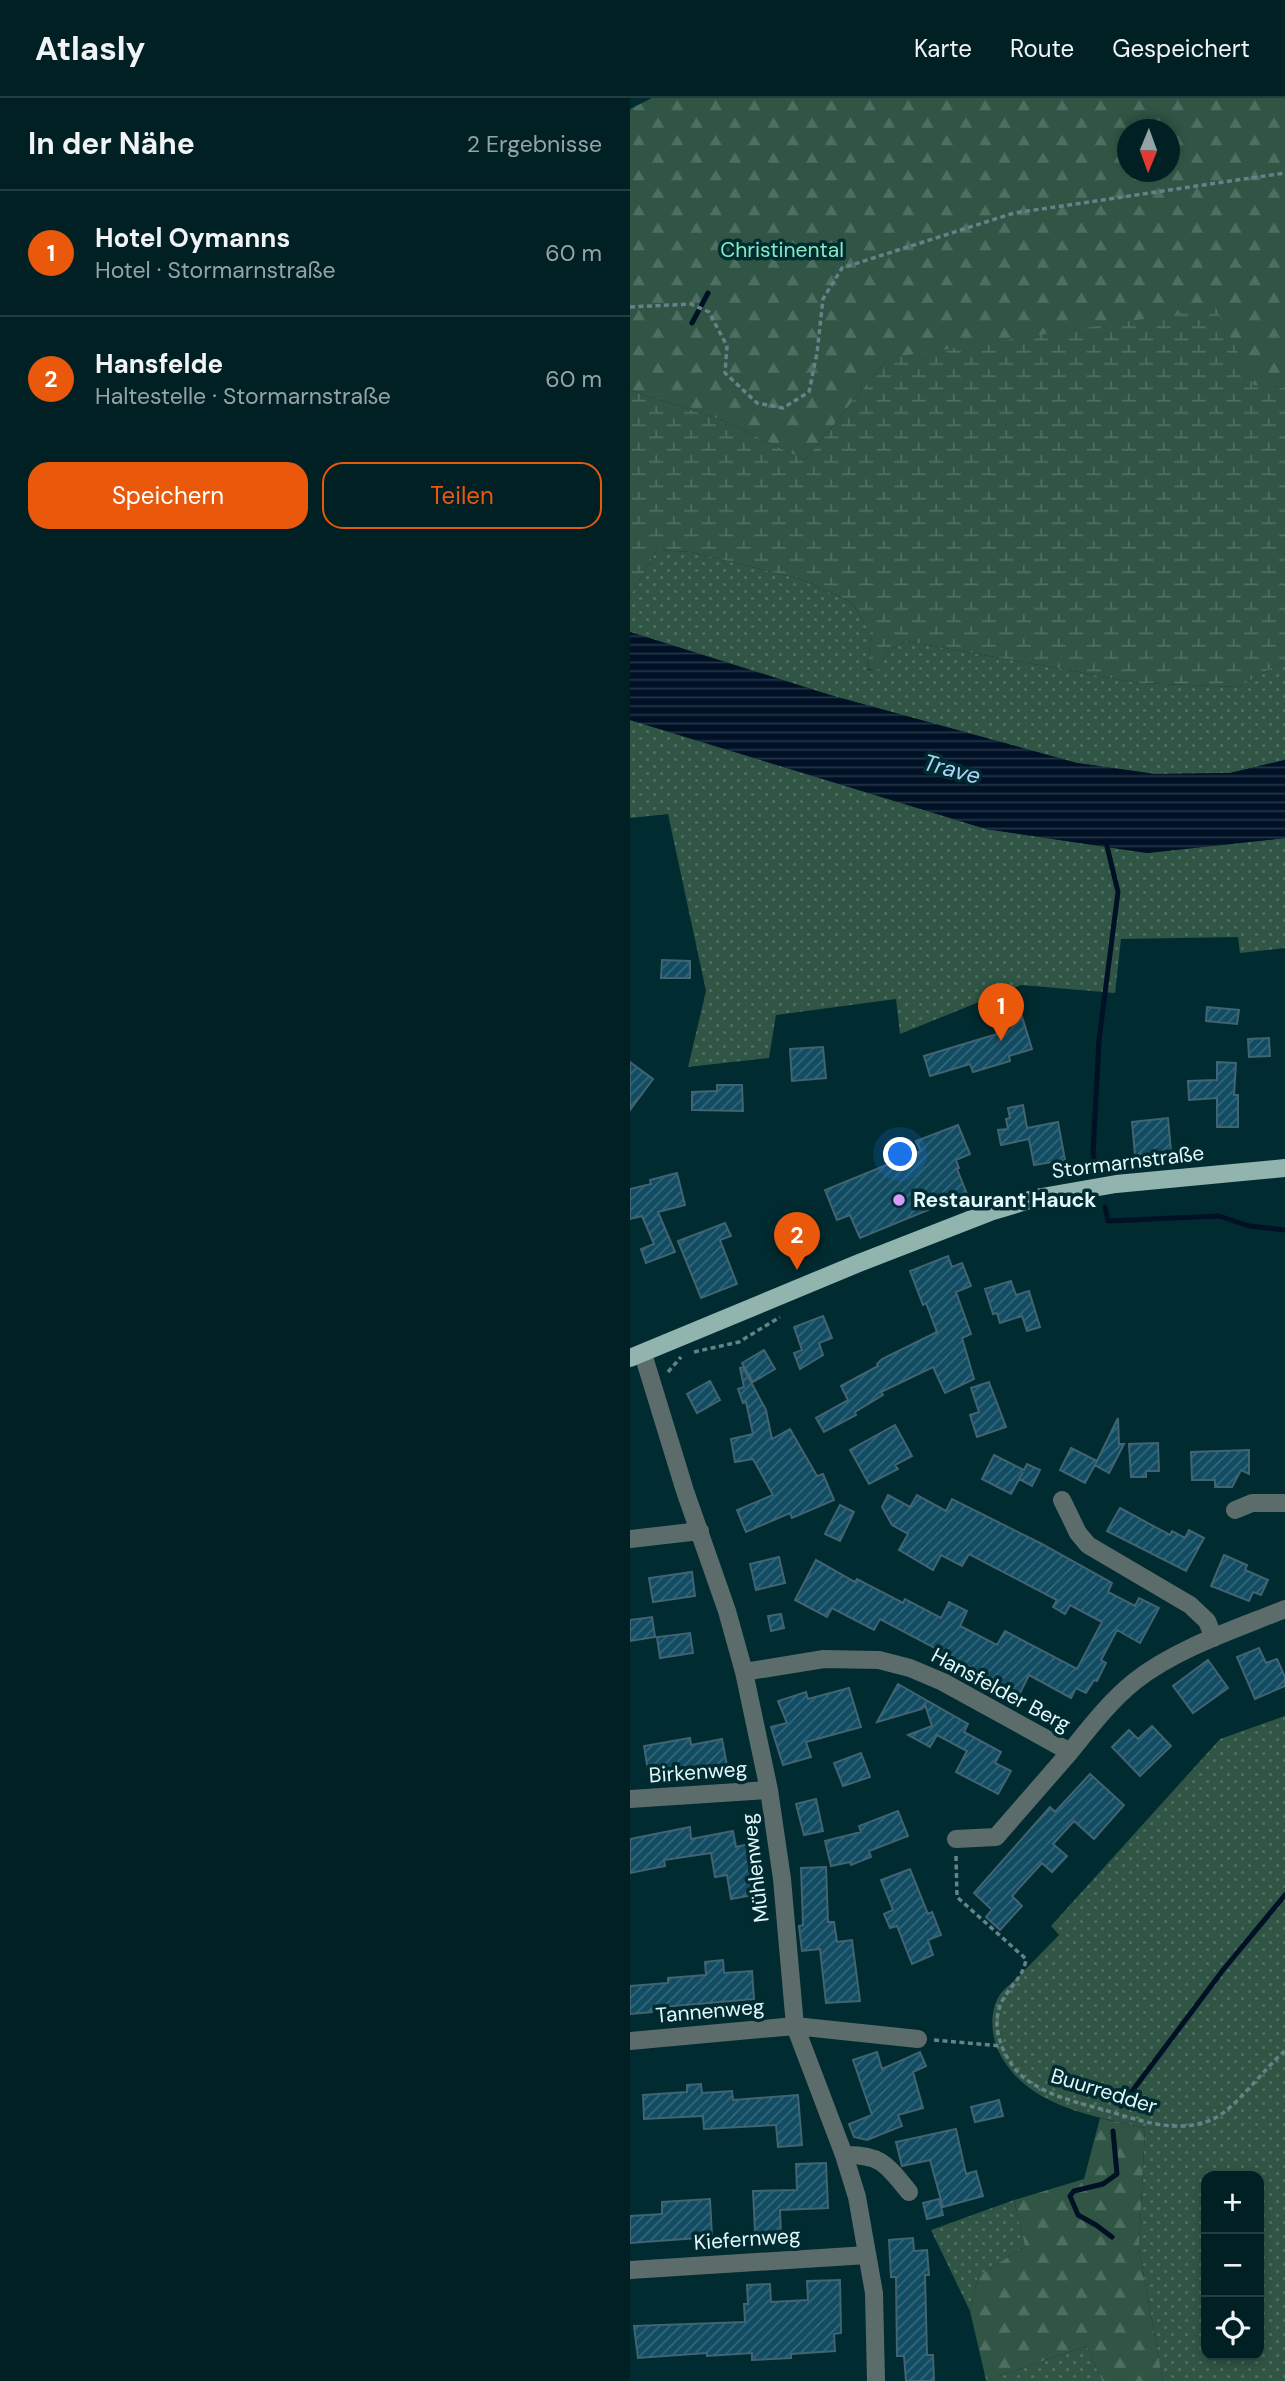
<!DOCTYPE html>
<html lang="de">
<meta charset="utf-8">
<style>
:root{--surface:#002024;--page:#0e2d31;--text:#f1f3f6;--muted:#95a3a6;--line:#223e41;--accent:#ea580c}
body{margin:0;font-family:"DM Sans",sans-serif;background:var(--page);color:var(--text)}
.controls{position:absolute;right:21px;bottom:21px;display:grid;overflow:hidden;border-radius:14px;box-shadow:0 4px 10px #0003}
.controls button{width:63px;height:63px;display:grid;place-items:center;padding:0;border:0;border-bottom:2px solid var(--line);background:var(--surface);color:var(--text);font:35px sans-serif}
.compass{position:absolute;left:487px;top:21px;width:63px;height:63px;border-radius:50%;background:var(--surface);box-shadow:0 4px 10px #0003;rotate:181deg}
.you{position:absolute;left:271px;top:1057px;width:24px;height:24px;margin:-18px;border:5px solid #fff;border-radius:50%;background:#1a73e8;box-shadow:0 0 0 10px #1a73e833}
.badge{display:grid;place-items:center;width:46px;height:46px;border-radius:50%;background:var(--accent);color:#fff;font-size:23px;font-weight:700}
.pin{position:absolute;translate:-50% -58px;filter:drop-shadow(0 2px 4px #0008)}
.pin::after{content:'';position:absolute;top:37px;width:24px;height:21px;background:inherit;clip-path:polygon(0 0,100% 0,50% 100%)}
.list{margin:0;padding:0;list-style:none}
h2{display:flex;justify-content:space-between;align-items:center;height:91px;margin:0;padding:0 28px;font-size:30px}
h2 small{font-size:23px;font-weight:400;color:var(--muted)}
.list li{display:grid;grid-template-columns:46px 1fr auto;gap:21px;align-items:center;box-sizing:border-box;height:126px;padding:0 28px;border-top:2px solid var(--line)}
.list b{display:block;font-size:26px;white-space:nowrap}
.list p{margin:0;font-size:23px;white-space:nowrap;color:var(--muted)}
.list em{font-size:23px;font-style:normal;color:var(--muted)}
.actions{display:flex;gap:14px;padding:21px 28px}
.actions a{flex:1;padding:16px 0;border:2px solid var(--accent);border-radius:21px;text-align:center;font-size:24px;color:var(--accent)}
.actions .main{background:var(--accent);color:#fff}
.icon{flex:none;width:38px;height:38px;fill:none;stroke:currentColor;stroke-width:2;stroke-linecap:round;stroke-linejoin:round}
.map{position:relative;flex:none;width:655px;height:2283px;overflow:hidden}
header{display:flex;align-items:center;gap:42px;box-sizing:border-box;height:98px;padding:0 35px;background:var(--surface);border-bottom:2px solid var(--line)}
header strong{font-size:33px}
nav{display:flex;gap:38px;margin-inline-start:auto;font-size:24px}
main{display:flex}
aside{flex:1;background:var(--surface)}
.map>svg:first-child{display:block}
</style>
<header>
<strong>Atlasly</strong>
<nav><a>Karte</a><a>Route</a><a>Gespeichert</a></nav>
</header>
<main>
<aside>
<h2>In der Nähe<small>2 Ergebnisse</small></h2>
<ul class="list">
<li><span class="badge">1</span><div><b>Hotel Oymanns</b><p>Hotel · Stormarnstraße</p></div><em>60 m</em></li>
<li><span class="badge">2</span><div><b>Hansfelde</b><p>Haltestelle · Stormarnstraße</p></div><em>60 m</em></li>
</ul>
<div class="actions"><a class="main">Speichern</a><a>Teilen</a></div>
</aside>
<div class="map">
<svg width="655" height="2283" viewBox="0 0 655 2283">
<defs>
<pattern id="grass-dots" width="8" height="8" patternUnits="userSpaceOnUse" patternTransform="scale(1.75)"><rect width="8" height="8" fill="#305545"/><path d="M2 2h.1M6 6h.1" fill="none" stroke="#4e6e61" stroke-width="1.8" stroke-linecap="round"/></pattern>
<pattern id="forest-firs" width="22" height="20" patternUnits="userSpaceOnUse" patternTransform="scale(1.75)"><rect width="22" height="20" fill="#305545"/><path d="M5 1l3.5 6h-7zM16 11l3.5 6h-7z" fill="#4e6e61"/></pattern>
<pattern id="wetland-marsh" width="20" height="14" patternUnits="userSpaceOnUse" patternTransform="scale(1.75)"><rect width="20" height="14" fill="#305545"/><path d="M1 5h8M5 5V1M11 12h8M15 12V8" fill="none" stroke="#4e6e61"/></pattern>
<pattern id="water-rules" width="6" height="5" patternUnits="userSpaceOnUse" patternTransform="scale(1.75)"><rect width="6" height="5" fill="#001125"/><path d="M0 2.5h6" fill="none" stroke="#253446"/></pattern>
<pattern id="building-hatch" width="6" height="6" patternUnits="userSpaceOnUse" patternTransform="scale(1.75)"><rect width="6" height="6" fill="#124c62"/><path d="M-1 1l2-2M0 6l6-6M5 7l2-2" fill="none" stroke="#346779"/></pattern>
</defs>
<rect width="100%" height="100%" fill="#002b30"/>
<!-- grass -->
<path fill="url(#grass-dots)" fill-rule="evenodd" d="M 27,452 L 61,454 L 170,481 L 222,504 L 241,537 L 238,572 L 249,572 L 256,554 L 276,543 L 509,585 L 609,589 L 655,562 L 655,662 L 600,675 L 525,676 L 447,665 L 200,597 L 0,534 L 0,498 Z
M 0,622 L 356,731 L 517,755 L 655,740 L 655,850 L 610,855 L 608,839 L 491,841 L 485,895 L 391,887 L 270,936 L 266,901 L 146,917 L 139,960 L 58,969 L 76,893 L 38,716 L 0,720 Z
M 655,1618 L 655,2283 L 533,2283 L 509,2151 L 515,2030 C 459,2017 393,2008 367,1950 C 361,1934 360,1913 369,1898 C 373,1891 382,1885 388,1879 C 402,1865 415,1851 429,1837 L 421,1828 L 590,1641 ZM 576,2078 L 629,2078 L 629,2257 L 576,2257 Z
M 384,2102 L 395,2148 L 348,2178 L 340,2213 L 301,2132 Z
M 457,2248 L 472,2283 L 356,2283 L 356,2282 Z"/>
<!-- forest -->
<path fill="url(#forest-firs)" fill-rule="evenodd" d="M 22,0 L 655,0 L 655,290 L 258,260 L 175,362 L 92,322 L 0,292 L 0,11 ZM 498,32 L 540,32 L 540,74 L 498,74 Z
M 470,2020 L 515,2030 L 509,2151 L 533,2283 L 472,2283 L 457,2248 L 356,2282 L 340,2213 L 348,2178 L 395,2148 L 384,2102 L 454,2081 Z"/>
<!-- wetland -->
<path fill="url(#wetland-marsh)" d="M 586,210 L 624,287 L 655,290 L 655,562 L 609,589 L 509,585 L 276,543 L 256,554 L 249,573 L 238,571 L 241,537 L 222,504 L 170,481 L 61,454 L 27,452 L 0,498 L 0,292 L 92,322 L 175,362 L 258,260 Z"/>
<!-- water -->
<path fill="url(#water-rules)" d="M 0,534 L 200,597 L 447,665 L 525,676 L 600,675 L 655,662 L 655,740 L 517,755 L 356,731 L 0,622 Z"/>
<g fill="none" stroke-linecap="round" stroke-linejoin="round">
<!-- stream -->
<path stroke="#001125" stroke-width="5" d="M 62,225 L 78,195
M 465,1063 L 463,1056 L 469,942 L 488,794 L 476,744
M 475,1109 L 478,1123 L 589,1118 L 619,1128 L 655,1132
M 491,2008 L 593,1872 L 655,1797
M 482,2139 L 466,2127 L 448,2117 L 440,2098 L 444,2093 L 473,2086 L 487,2076 L 483,2033"/>
</g>
<!-- building -->
<path fill="url(#building-hatch)" stroke="#416372" stroke-width="2" d="M 32,862 L 60,863 L 60,880 L 31,880 Z
M 389,909 L 402,951 L 379,958 L 380,963 L 343,974 L 340,966 L 300,978 L 294,958 L 367,936 L 362,917 Z
M 577,909 L 609,912 L 607,926 L 576,923 Z
M 639,940 L 640,958 L 619,959 L 618,941 Z
M 193,949 L 196,980 L 162,983 L 160,951 Z
M 0,964 L 23,981 L 0,1012 Z
M 587,964 L 606,965 L 604,997 L 608,997 L 608,1029 L 587,1029 L 587,1000 L 559,1002 L 558,983 L 587,982 Z
M 87,987 L 112,987 L 113,1013 L 62,1012 L 62,994 L 87,993 Z
M 393,1007 L 397,1030 L 428,1024 L 435,1062 L 404,1067 L 399,1041 L 371,1047 L 368,1032 L 378,1031 L 376,1021 L 380,1020 L 378,1010 Z
M 538,1020 L 541,1053 L 505,1057 L 502,1024 Z
M 328,1027 L 340,1056 L 326,1062 L 329,1070 L 327,1071 L 337,1096 L 230,1140 L 220,1117 L 207,1122 L 195,1092 L 291,1053 L 286,1043 Z
M 47,1075 L 55,1107 L 28,1114 L 45,1154 L 16,1165 L 11,1151 L 24,1146 L 12,1118 L 0,1121 L 0,1091 L 21,1086 L 20,1082 Z
M 95,1125 L 101,1138 L 90,1142 L 107,1186 L 71,1200 L 48,1143 Z
M 318,1158 L 322,1169 L 332,1165 L 341,1188 L 326,1194 L 341,1236 L 332,1240 L 344,1281 L 315,1295 L 303,1269 L 251,1294 L 253,1297 L 225,1314 L 226,1317 L 194,1334 L 186,1320 L 218,1302 L 211,1288 L 248,1268 L 247,1266 L 252,1261 L 307,1234 L 296,1205 L 293,1207 L 280,1173 Z
M 381,1183 L 386,1197 L 399,1193 L 410,1229 L 397,1233 L 392,1218 L 370,1225 L 367,1215 L 363,1216 L 355,1191 Z
M 193,1218 L 202,1240 L 189,1245 L 193,1257 L 170,1271 L 164,1255 L 172,1252 L 164,1229 Z
M 134,1252 L 145,1271 L 123,1284 L 112,1265 Z
M 113,1269 L 136,1312 L 142,1341 L 160,1331 L 187,1378 L 193,1376 L 204,1402 L 162,1420 L 160,1415 L 116,1434 L 107,1412 L 143,1397 L 123,1361 L 105,1364 L 101,1341 L 123,1336 L 116,1304 L 113,1305 L 108,1291 L 114,1289 L 110,1270 Z
M 80,1283 L 90,1302 L 67,1315 L 57,1296 Z
M 359,1284 L 376,1329 L 347,1339 L 340,1317 L 349,1314 L 341,1290 Z
M 488,1320 L 489,1346 L 494,1346 L 479,1375 L 465,1367 Z
M 265,1327 L 282,1358 L 265,1367 L 268,1371 L 239,1386 L 220,1352 Z
M 528,1345 L 529,1373 L 516,1373 L 516,1379 L 501,1379 L 499,1346 Z
M 441,1350 L 467,1363 L 455,1385 L 430,1372 Z
M 619,1352 L 619,1376 L 611,1372 L 602,1389 L 585,1389 L 585,1382 L 562,1382 L 561,1354 Z
M 364,1357 L 394,1372 L 397,1366 L 410,1372 L 402,1388 L 389,1381 L 393,1374 L 381,1396 L 352,1381 Z
M 258,1397 L 280,1409 L 287,1397 L 316,1413 L 322,1401 L 410,1445 L 482,1485 L 478,1494 L 505,1508 L 509,1500 L 529,1510 L 510,1545 L 487,1532 L 471,1562 L 476,1565 L 467,1583 L 464,1582 L 456,1595 L 446,1590 L 441,1600 L 399,1577 L 390,1595 L 250,1521 L 244,1532 L 202,1510 L 197,1519 L 165,1502 L 186,1462 L 225,1484 L 227,1481 L 273,1505 L 275,1501 L 311,1520 L 319,1504 L 337,1513 L 330,1528 L 367,1547 L 375,1533 L 447,1571 L 472,1524 L 440,1507 L 435,1516 L 423,1509 L 427,1502 L 339,1456 L 332,1468 L 311,1457 L 303,1472 L 269,1452 L 278,1436 L 262,1427 L 252,1409 Z
M 210,1407 L 224,1414 L 210,1443 L 195,1436 Z
M 490,1410 L 540,1437 L 542,1433 L 555,1440 L 559,1432 L 574,1440 L 556,1473 L 477,1433 Z
M 594,1457 L 617,1467 L 615,1472 L 638,1482 L 631,1497 L 623,1494 L 619,1503 L 581,1488 Z
M 149,1459 L 155,1485 L 126,1492 L 120,1466 Z
M 62,1474 L 65,1498 L 23,1504 L 19,1480 Z
M 151,1516 L 154,1530 L 141,1533 L 138,1518 Z
M 22,1519 L 25,1539 L 0,1543 L 0,1522 Z
M 60,1535 L 63,1555 L 30,1560 L 27,1539 Z
M 629,1550 L 636,1565 L 647,1561 L 655,1579 L 655,1588 L 625,1601 L 607,1559 Z
M 578,1562 L 598,1590 L 563,1615 L 543,1588 Z
M 268,1586 L 338,1626 L 334,1634 L 371,1654 L 365,1665 L 381,1673 L 368,1696 L 326,1674 L 337,1653 L 307,1637 L 300,1649 L 278,1637 L 302,1628 L 295,1607 L 292,1611 L 247,1624 Z
M 219,1590 L 231,1629 L 176,1644 L 181,1659 L 153,1667 L 141,1629 L 157,1625 L 148,1603 L 176,1594 L 178,1601 Z
M 522,1628 L 541,1648 L 510,1678 L 482,1649 L 499,1632 L 508,1641 Z
M 60,1640 L 61,1647 L 92,1641 L 97,1668 L 19,1679 L 14,1648 Z
M 231,1655 L 240,1679 L 213,1688 L 204,1665 Z
M 460,1676 L 494,1707 L 464,1741 L 444,1723 L 423,1746 L 437,1758 L 422,1774 L 412,1765 L 382,1798 L 392,1808 L 370,1832 L 356,1819 L 362,1812 L 344,1795 L 420,1709 L 425,1714 Z
M 186,1701 L 193,1733 L 174,1737 L 166,1706 Z
M 268,1713 L 278,1738 L 239,1753 L 241,1759 L 221,1767 L 220,1764 L 201,1768 L 195,1743 L 231,1734 L 229,1728 Z
M 60,1729 L 61,1741 L 103,1733 L 106,1749 L 119,1746 L 124,1772 L 119,1773 L 123,1797 L 101,1801 L 97,1777 L 85,1779 L 81,1755 L 34,1762 L 35,1768 L 0,1775 L 0,1741 Z
M 196,1769 L 198,1824 L 204,1824 L 207,1844 L 222,1842 L 230,1903 L 196,1905 L 190,1851 L 172,1853 L 169,1828 L 173,1827 L 171,1770 Z
M 280,1771 L 298,1816 L 302,1814 L 311,1837 L 298,1842 L 303,1857 L 282,1866 L 267,1828 L 260,1830 L 254,1816 L 263,1812 L 251,1782 Z
M 93,1862 L 94,1875 L 122,1873 L 124,1901 L 22,1910 L 22,1914 L 0,1916 L 0,1888 L 38,1885 L 38,1880 L 76,1877 L 75,1864 Z
M 247,1954 L 252,1971 L 290,1954 L 296,1968 L 283,1974 L 293,2010 L 268,2017 L 272,2028 L 237,2042 L 224,2039 L 219,2026 L 242,2017 L 223,1962 Z
M 71,1986 L 72,1995 L 102,1993 L 103,2002 L 168,1997 L 172,2047 L 148,2049 L 146,2027 L 74,2031 L 73,2018 L 14,2021 L 13,1997 L 57,1994 L 57,1987 Z
M 369,2002 L 373,2018 L 345,2024 L 341,2009 Z
M 326,2031 L 336,2076 L 346,2073 L 353,2098 L 313,2109 L 300,2062 L 272,2068 L 266,2044 Z
M 196,2065 L 198,2110 L 150,2112 L 151,2139 L 133,2139 L 133,2134 L 125,2134 L 123,2093 L 167,2092 L 166,2066 Z
M 80,2101 L 82,2139 L 0,2145 L 0,2118 L 32,2116 L 32,2104 Z
M 309,2101 L 313,2117 L 297,2121 L 293,2105 Z
M 283,2140 L 284,2153 L 297,2152 L 299,2177 L 295,2177 L 297,2257 L 303,2257 L 304,2283 L 276,2283 L 274,2258 L 267,2258 L 266,2179 L 261,2179 L 259,2142 Z
M 210,2182 L 211,2235 L 204,2236 L 205,2253 L 161,2256 L 161,2260 L 122,2262 L 122,2255 L 77,2258 L 77,2255 L 8,2260 L 4,2228 L 115,2224 L 114,2206 L 118,2206 L 117,2187 L 140,2186 L 141,2204 L 178,2202 L 177,2183 Z"/>
<g fill="none" stroke-linecap="round" stroke-linejoin="round">
<!-- path -->
<path stroke="#628388" stroke-width="3.5" stroke-dasharray="5 3.5" stroke-linecap="butt" d="M 0,209 L 61,206 L 79,214 L 97,248 L 95,275 L 127,305 L 153,310 L 179,294 L 187,255 L 193,201 L 212,170 L 384,115 L 655,75
M 64,1254 L 109,1244 L 150,1219
M 38,1274 L 51,1259
M 326,1758 L 327,1799 L 396,1861 C 393,1886 366,1894 367,1927 C 368,1947 381,1971 397,1982 C 420,1998 445,2004 471,2011 C 506,2021 545,2037 581,2022 C 605,2012 633,1971 655,1953
M 304,1942 L 372,1948"/>
<!-- minor -->
<path stroke="#5b6c6a" stroke-width="18" d="M 13,1256 L 55,1393 L 97,1513 L 114,1574 L 139,1692 L 152,1781 L 165,1928 L 214,2057 L 227,2099 L 244,2195 L 246,2283
M 432,1402 L 448,1435 L 458,1447 L 560,1507 L 577,1523 L 584,1540
M 605,1412 L 622,1405 L 655,1405
M 0,1441 L 70,1433
M 114,1574 L 194,1561 L 249,1562 L 280,1570 L 313,1584 L 440,1654 L 366,1739 L 326,1741
M 440,1654 C 460,1629 480,1603 505,1583 C 547,1550 606,1531 655,1511
M 0,1701 L 139,1692
M 0,1943 L 165,1928 L 288,1941
M 214,2057 C 251,2056 257,2067 279,2094
M 0,2172 L 237,2157"/>
<!-- major -->
<path stroke="#91b4af" stroke-width="18" d="M 0,1260 L 229,1165 L 360,1114 L 406,1100 L 486,1086 L 655,1070"/>
</g>
<!-- markers -->
<circle fill="#d49cfb" stroke="#002b30" stroke-width="2.5" cx="269" cy="1102" r="7"/>
<g text-anchor="middle" stroke-width="7" stroke-linejoin="round" paint-order="stroke">
<!-- park labels -->
<g font-size="21" fill="#85ebc0" stroke="#002b30">
<text x="152" y="159">Christinental</text>
</g>
<!-- street labels -->
<g font-size="21" fill="#e3f8fb" stroke="#002b30">
<text transform="translate(498 1064) rotate(-7)" y="7">Stormarnstraße</text>
<text transform="translate(371 1592) rotate(28)" y="7">Hansfelder Berg</text>
<text transform="translate(68 1674) rotate(-4)" y="7">Birkenweg</text>
<text transform="translate(125 1770) rotate(-97)" y="7">Mühlenweg</text>
<text transform="translate(80 1913) rotate(-5)" y="7">Tannenweg</text>
<text transform="translate(474 1993) rotate(17)" y="7">Buurredder</text>
<text transform="translate(117 2141) rotate(-4)" y="7">Kiefernweg</text>
</g>
<!-- poi labels -->
<g font-size="21" font-weight="bold" fill="#e3f8fb" stroke="#002b30" text-anchor="start">
<text x="283" y="1109">Restaurant Hauck</text>
</g>
<!-- water labels -->
<g font-size="23" font-style="italic" fill="#add5fb" stroke="#002b30">
<text transform="translate(322 671) rotate(15)" y="8">Trave</text>
</g>
</g>
</svg>
<div class="controls">
<button>+</button>
<button>−</button>
<button><svg class="icon" aria-label="locate" viewBox="0 0 24 24"><circle cx="12" cy="12" r="6"/><path d="M12 2v4M12 18v4M2 12h4M18 12h4"/></svg></button>
</div>
<svg class="compass" viewBox="-18 -18 36 36"><path d="M0-13l5 13h-10z" fill="#e53935"/><path d="M0 13l5-13h-10z" fill="#95a3a6"/></svg>
<div class="you"></div>
<div class="pin badge" style="left:371px;top:943px">1</div>
<div class="pin badge" style="left:167px;top:1172px">2</div>
</div>
</main>
